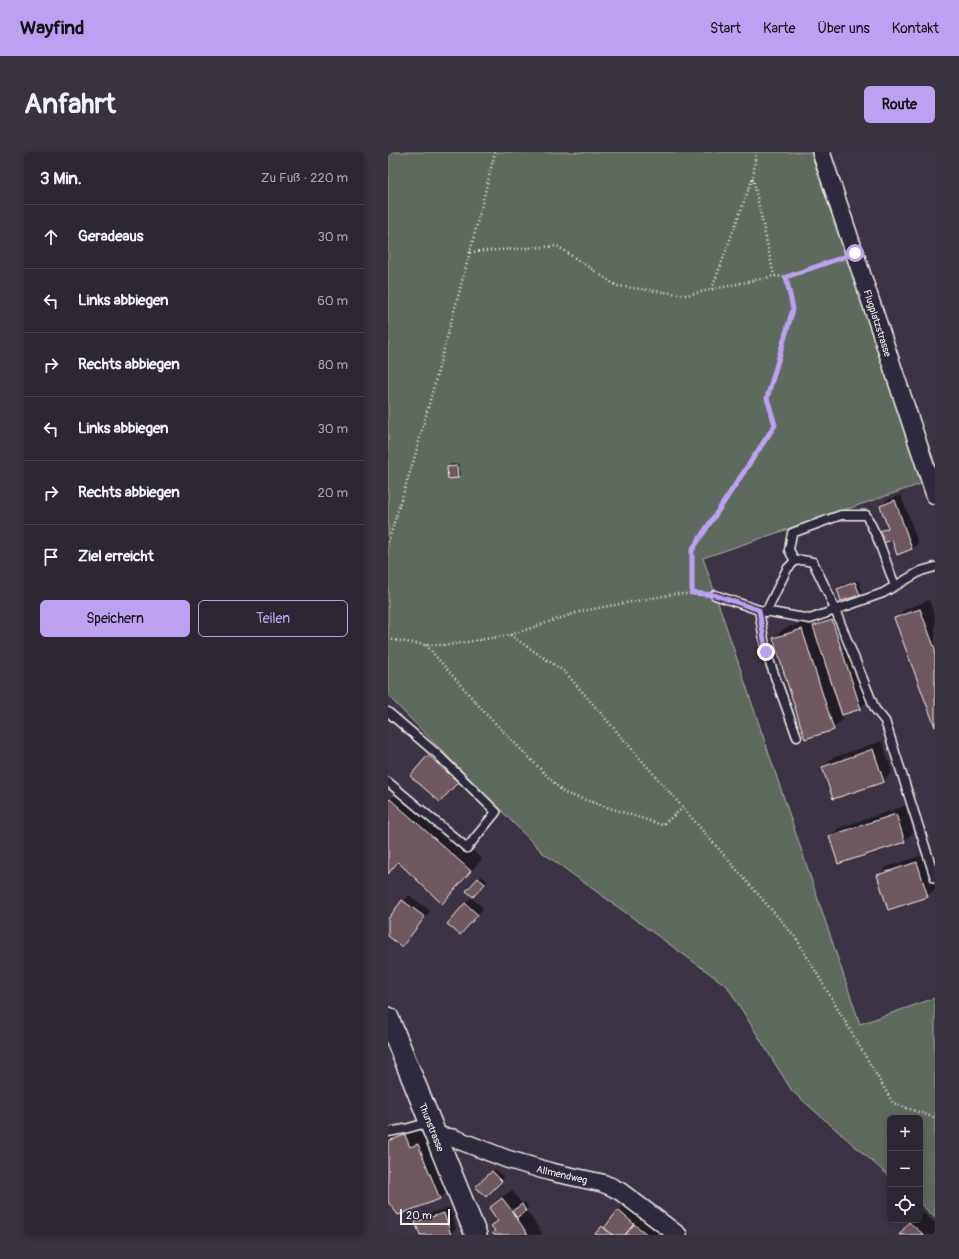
<!DOCTYPE html>
<html lang="de">
<meta charset="utf-8">
<style>
:root{--surface:#2d2633;--page:#39323f;--text:#f1f3f6;--muted:#a7a5ac;--line:#48434e;--accent:#bca0f2}
body{margin:0;font-family:Pangolin,sans-serif;background:var(--page);color:var(--text)}
.controls{position:absolute;right:12px;bottom:12px;display:grid;overflow:hidden;border-radius:6px;box-shadow:0 2px 10px #0003}
.controls button{width:36px;height:36px;display:grid;place-items:center;padding:0;border:0;border-bottom:1px solid var(--line);background:var(--surface);color:var(--text);font:20px sans-serif}
.scale{position:absolute;left:12px;bottom:10px;width:50px;box-sizing:border-box;padding-left:4px;border:2px solid #f4f1e8;border-top:0;font-size:11px;line-height:14px;white-space:nowrap;color:#f4f1e8;-webkit-text-stroke:3px #2f2a3d;paint-order:stroke}
.stop{position:absolute;width:12px;height:12px;margin:-9px;border:3px solid #bca0f2;border-radius:50%;background:#fff}
.stop.end{background:#bca0f2;border-color:#fff;box-shadow:0 1px 4px #0008}
.list{margin:0;padding:0;list-style:none}
h2{display:flex;justify-content:space-between;align-items:center;height:52px;margin:0;padding:0 16px;font-size:17px}
h2 small{font-size:13px;font-weight:400;color:var(--muted)}
.list li{display:grid;grid-template-columns:26px 1fr auto;gap:12px;align-items:center;box-sizing:border-box;height:64px;padding:0 16px;border-top:1px solid var(--line)}
.list b{display:block;font-size:15px;white-space:nowrap}
.list em{font-size:13px;font-style:normal;color:var(--muted)}
.actions{display:flex;gap:8px;padding:12px 16px}
.actions a{flex:1;padding:9px 0;border:1px solid var(--accent);border-radius:6px;text-align:center;font-size:14px;color:var(--accent)}
.actions .main{background:var(--accent);color:#111}
.icon{flex:none;width:22px;height:22px;fill:none;stroke:currentColor;stroke-width:2;stroke-linecap:round;stroke-linejoin:round}
.map{position:relative;flex:none;width:547px;height:1083px;overflow:hidden;border-radius:6px}
header{display:flex;align-items:center;gap:24px;box-sizing:border-box;height:56px;padding:0 20px;background:var(--accent);color:#111}
header strong{font-size:19px}
nav{display:flex;gap:22px;margin-inline-start:auto;font-size:14px}
.intro{display:flex;align-items:center;justify-content:space-between;box-sizing:border-box;height:96px;padding:0 24px}
h1{margin:0;font-size:28px}
.button{padding:10px 18px;border-radius:6px;background:var(--accent);color:#111;font-size:14px;font-weight:700}
main{display:flex;gap:24px;padding:0 24px}
aside{flex:1;background:var(--surface);border-radius:6px;box-shadow:0 2px 10px #0003}
.map>svg:first-child{display:block}
</style>
<header>
<strong>Wayfind</strong>
<nav><a>Start</a><a>Karte</a><a>Über uns</a><a>Kontakt</a></nav>
</header>
<div class="intro"><h1>Anfahrt</h1><a class="button">Route</a></div>
<main>
<aside>
<h2>3 Min.<small>Zu Fuß · 220 m</small></h2>
<ul class="list">
<li><svg class="icon" aria-label="ahead" viewBox="0 0 24 24"><path d="M12 20V5M6 11l6-6 6 6"/></svg><div><b>Geradeaus</b></div><em>30 m</em></li>
<li><svg class="icon" aria-label="left" viewBox="0 0 24 24"><path d="M17 20v-9H6M10 6l-5 5 5 5"/></svg><div><b>Links abbiegen</b></div><em>60 m</em></li>
<li><svg class="icon" aria-label="right" viewBox="0 0 24 24"><path d="M7 20v-9h11M14 6l5 5-5 5"/></svg><div><b>Rechts abbiegen</b></div><em>80 m</em></li>
<li><svg class="icon" aria-label="left" viewBox="0 0 24 24"><path d="M17 20v-9H6M10 6l-5 5 5 5"/></svg><div><b>Links abbiegen</b></div><em>30 m</em></li>
<li><svg class="icon" aria-label="right" viewBox="0 0 24 24"><path d="M7 20v-9h11M14 6l5 5-5 5"/></svg><div><b>Rechts abbiegen</b></div><em>20 m</em></li>
<li><svg class="icon" aria-label="arrive" viewBox="0 0 24 24"><path d="M6 21V4h12l-3 4 3 4H6"/></svg><div><b>Ziel erreicht</b></div></li>
</ul>
<div class="actions"><a class="main">Speichern</a><a>Teilen</a></div>
</aside>
<div class="map">
<svg width="547" height="1083" viewBox="0 0 547 1083">
<rect width="100%" height="100%" fill="#3c3344"/>
<filter id="ink" filterUnits="userSpaceOnUse"><feTurbulence type="fractalNoise" baseFrequency=".025" numOctaves="2"/><feDisplacementMap in="SourceGraphic" scale="8" xChannelSelector="R" yChannelSelector="G"/><feConvolveMatrix kernelMatrix="1 2 1 2 8 2 1 2 1" color-interpolation-filters="sRGB"/></filter>
<g filter="url(#ink)">
<!-- green -->
<path fill="#5f6a5f" stroke="#aaaea4" d="M 0,0 L 432,0 L 533,332 L 315,406 L 472,872 L 547,846 L 547,1065 L 532,1052 L 532,966 L 502,966 L 502,1025 L 404,939 L 339,834 L 155,701 L 0,544 Z"/>
<!-- shadow -->
<path fill="#0007" d="M 63,312 L 72,312 L 72,323 L 70,325 L 60,315 Z
M 513,343 L 530,391 L 524,397 L 493,379 L 499,373 L 493,354 L 499,348 Z
M 470,428 L 474,439 L 471,442 L 450,437 L 453,434 Z
M 541,448 L 547,464 L 547,573 L 507,467 L 516,458 Z
M 453,459 L 481,547 L 472,556 L 443,525 L 441,526 L 454,568 L 445,577 L 386,486 L 395,477 L 423,468 L 425,475 L 435,465 Z
M 494,589 L 504,620 L 495,629 L 435,615 L 444,606 Z
M 46,598 L 75,623 L 58,643 L 40,604 Z
M 14,636 L 94,707 L 54,750 L 11,710 L 0,722 L 0,650 Z
M 517,654 L 525,680 L 516,689 L 442,684 L 451,676 Z
M 538,702 L 547,731 L 547,737 L 539,744 L 490,724 L 499,715 Z
M 94,724 L 99,729 L 85,744 L 80,739 Z
M 21,743 L 42,759 L 20,788 L 14,794 L 0,783 L 0,769 Z
M 83,746 L 95,756 L 78,776 L 77,752 Z
M 29,972 L 34,984 L 41,981 L 63,1035 L 52,1047 L 0,1049 L 0,983 Z
M 107,1017 L 116,1026 L 98,1044 L 89,1035 Z
M 124,1038 L 134,1052 L 137,1050 L 140,1055 L 138,1058 L 154,1081 L 152,1083 L 107,1083 L 108,1079 L 104,1074 L 110,1068 L 102,1056 L 111,1047 Z
M 236,1053 L 273,1083 L 208,1083 L 220,1069 L 222,1070 Z
M 62,1055 L 68,1076 L 62,1082 L 58,1083 L 33,1083 L 29,1070 L 34,1064 Z
M 533,1059 L 547,1071 L 547,1083 L 512,1083 L 525,1068 L 532,1068 L 532,1061 Z"/>
<!-- building -->
<path fill="#6f5860" stroke="#f4f1e8" d="M 69,314 L 70,326 L 60,327 L 59,315 Z
M 507,348 L 524,397 L 509,403 L 504,388 L 495,391 L 492,379 L 500,376 L 492,354 Z
M 467,430 L 472,443 L 453,449 L 449,437 Z
M 532,457 L 547,497 L 547,575 L 506,466 Z
M 444,468 L 473,557 L 454,563 L 425,474 Z
M 414,477 L 446,578 L 417,587 L 385,486 Z
M 485,597 L 496,630 L 445,647 L 434,615 Z
M 40,603 L 70,630 L 52,650 L 22,624 Z
M 2,647 L 83,719 L 54,752 L 10,710 L 0,722 L 0,649 Z
M 508,662 L 517,690 L 450,712 L 441,684 Z
M 529,710 L 540,745 L 500,758 L 489,723 Z
M 90,726 L 97,732 L 85,745 L 78,739 Z
M 14,748 L 37,765 L 14,795 L 0,784 L 0,767 Z
M 77,751 L 90,763 L 72,783 L 59,772 Z
M 17,983 L 22,995 L 30,992 L 52,1047 L 10,1063 L 0,1050 L 0,989 Z
M 104,1019 L 114,1029 L 98,1045 L 87,1035 Z
M 114,1046 L 124,1059 L 140,1083 L 106,1083 L 104,1081 L 107,1079 L 103,1074 L 110,1069 L 101,1056 Z
M 134,1052 L 138,1059 L 128,1066 L 124,1059 Z
M 230,1058 L 246,1072 L 237,1083 L 225,1083 L 216,1076 Z
M 56,1061 L 63,1083 L 32,1083 L 27,1070 Z
M 521,1070 L 536,1083 L 511,1083 Z
M 246,1072 L 260,1083 L 237,1083 Z
M 214,1074 L 216,1076 L 225,1083 L 206,1083 Z"/>
<g fill="none" stroke-linecap="round" stroke-linejoin="round">
<!-- service casing -->
<g stroke="#f4f1e8" stroke-width="11">
<path id="service" d="M 407,409 L 401,398 L 404,381 L 453,363 L 478,363 L 489,385 L 507,434
M 327,443 L 371,458 L 422,467 L 495,441 L 533,419 L 547,415
M 371,458 L 378,500 L 409,585
M 378,460 L 399,417 L 407,409 L 414,408 L 425,410 L 441,443 L 487,557 L 497,569 L 547,726
M 0,560 L 49,602 L 108,660 L 79,696 L 0,630
M 0,980 L 17,977 L 42,970"/>
</g>
<!-- minor casing -->
<g stroke="#f4f1e8" stroke-width="20">
<path id="minor" d="M 433,0 L 547,343
M 47,984 L 65,986 L 119,1007 L 163,1020 L 214,1031 L 224,1035 L 233,1040 L 290,1083"/>
</g>
<!-- tertiary casing -->
<g stroke="#f4f1e8" stroke-width="24">
<path id="tertiary" d="M 0,866 L 88,1083"/>
</g>
<!-- path -->
<path stroke="#f4f1e8" stroke-width="2.5" stroke-dasharray="1 3" stroke-linecap="butt" d="M 365,26 L 386,124
M 82,100 L 169,94 L 229,134 L 299,143 L 386,124 L 398,125 L 452,106
M 324,137 L 365,25 L 368,0
M 0,390 L 27,304 L 82,100 L 107,0
M 304,441 L 304,398 L 387,273 L 379,246 L 405,157 L 398,125
M 122,483 L 177,520 L 408,786 L 505,951 L 547,966
M 0,487 L 37,493 L 60,493 L 122,483 L 194,459 L 286,442 L 315,442
M 38,493 L 98,562 L 176,641 L 274,673 L 295,656"/>
<!-- service -->
<use href="#service" stroke="#2f2a3d" stroke-width="8"/>
<!-- minor -->
<use href="#minor" stroke="#2f2a3d" stroke-width="17"/>
<!-- tertiary -->
<use href="#tertiary" stroke="#2f2a3d" stroke-width="21"/>
</g>
</g>
<g fill="none" stroke-linecap="round" stroke-linejoin="round" filter="url(#ink)">
<!-- route -->
<path stroke="#bca0f2" stroke-width="5" d="M 378,500 L 371,458 L 327,443 L 304,441 L 304,398 L 387,273 L 379,246 L 405,157 L 398,125 L 467,101"/>
</g>
<g text-anchor="middle" stroke-width="4" stroke-linejoin="round" paint-order="stroke">
<!-- street labels -->
<g font-size="10" fill="#f4f1e8" stroke="#2f2a3d">
<text transform="translate(490 171) rotate(72)" y="4">Flugplatzstrasse</text>
<text transform="translate(44 975) rotate(68)" y="4">Thunstrasse</text>
<text transform="translate(174 1022) rotate(13)" y="4">Allmendweg</text>
</g>
</g>
</svg>
<div class="controls">
<button>+</button>
<button>−</button>
<button><svg class="icon" aria-label="locate" viewBox="0 0 24 24"><circle cx="12" cy="12" r="6"/><path d="M12 2v4M12 18v4M2 12h4M18 12h4"/></svg></button>
</div>
<div class="scale">20 m</div>
<div class="stop" style="left:467px;top:101px"></div>
<div class="stop end" style="left:378px;top:500px"></div>
</div>
</main>
